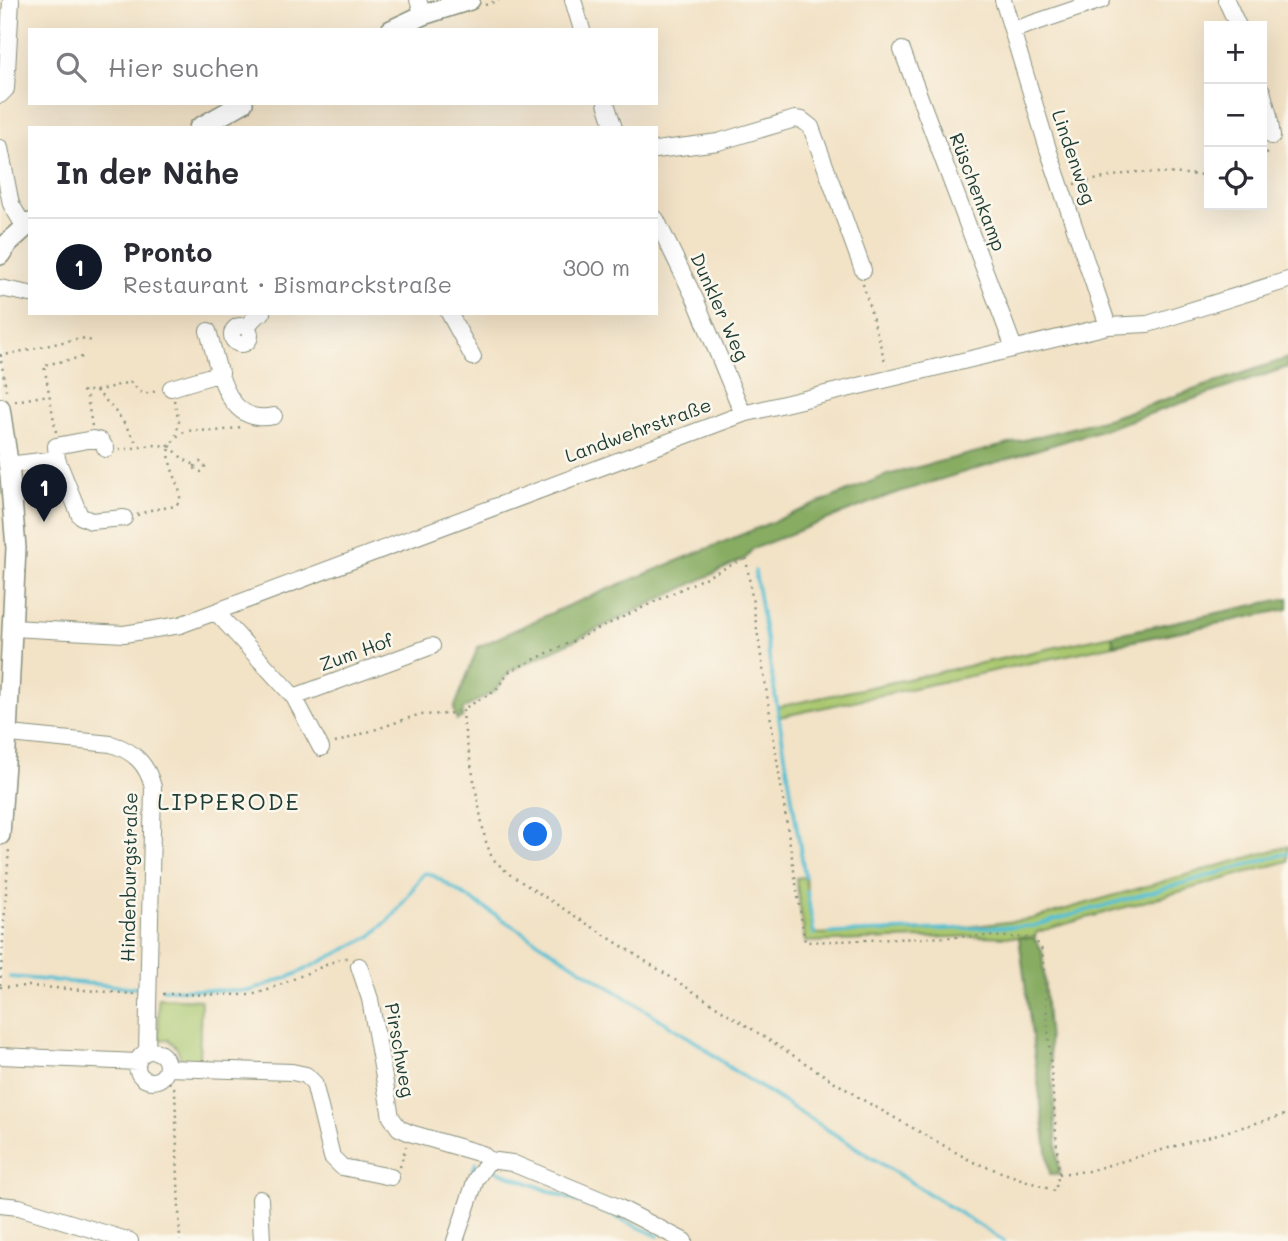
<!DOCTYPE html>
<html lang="de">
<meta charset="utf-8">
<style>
:root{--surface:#fff;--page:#f2f2f3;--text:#2b2b33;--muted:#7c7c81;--line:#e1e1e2;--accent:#111827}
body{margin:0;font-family:Mali,sans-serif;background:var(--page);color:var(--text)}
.controls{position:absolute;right:21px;top:21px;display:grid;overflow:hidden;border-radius:0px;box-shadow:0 7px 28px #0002}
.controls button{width:63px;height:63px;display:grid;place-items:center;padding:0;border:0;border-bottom:2px solid var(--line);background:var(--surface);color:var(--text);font:35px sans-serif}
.you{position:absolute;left:536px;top:835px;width:24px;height:24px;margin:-18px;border:5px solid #fff;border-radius:50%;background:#1a73e8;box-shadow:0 0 0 10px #1a73e833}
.badge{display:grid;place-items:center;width:46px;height:46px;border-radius:50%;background:var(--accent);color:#fff;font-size:23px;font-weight:700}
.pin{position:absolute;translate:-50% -58px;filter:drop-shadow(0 2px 4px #0008)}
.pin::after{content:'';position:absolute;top:37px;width:24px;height:21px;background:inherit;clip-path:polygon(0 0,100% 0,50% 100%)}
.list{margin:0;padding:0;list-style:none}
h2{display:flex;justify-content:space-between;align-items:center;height:91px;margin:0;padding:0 28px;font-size:30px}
h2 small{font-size:23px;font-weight:400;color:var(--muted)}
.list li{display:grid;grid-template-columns:46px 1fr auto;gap:21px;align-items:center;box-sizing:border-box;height:98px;padding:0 28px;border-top:2px solid var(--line)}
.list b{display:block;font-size:26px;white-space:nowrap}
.list p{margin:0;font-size:23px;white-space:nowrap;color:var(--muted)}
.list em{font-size:23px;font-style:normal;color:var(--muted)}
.icon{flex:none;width:38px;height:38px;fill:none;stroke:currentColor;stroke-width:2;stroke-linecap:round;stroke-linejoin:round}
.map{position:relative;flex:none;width:1288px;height:1241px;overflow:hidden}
.search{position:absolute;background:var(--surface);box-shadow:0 7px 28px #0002;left:28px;top:28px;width:630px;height:77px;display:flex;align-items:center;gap:18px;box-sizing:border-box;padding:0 24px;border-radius:0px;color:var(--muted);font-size:26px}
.panel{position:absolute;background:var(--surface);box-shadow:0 7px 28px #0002;left:28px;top:126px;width:630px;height:189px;border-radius:0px}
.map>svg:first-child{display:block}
</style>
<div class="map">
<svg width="1288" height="1241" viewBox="0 0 1288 1241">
<rect width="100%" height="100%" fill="#fbf7ec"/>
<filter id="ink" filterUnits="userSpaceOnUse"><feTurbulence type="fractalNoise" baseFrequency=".0143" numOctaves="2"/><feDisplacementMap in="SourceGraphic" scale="14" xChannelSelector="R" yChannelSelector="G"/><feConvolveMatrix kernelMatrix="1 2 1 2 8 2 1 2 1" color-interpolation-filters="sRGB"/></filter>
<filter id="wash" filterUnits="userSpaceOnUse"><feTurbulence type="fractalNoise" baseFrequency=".00686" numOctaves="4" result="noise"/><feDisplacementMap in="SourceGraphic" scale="28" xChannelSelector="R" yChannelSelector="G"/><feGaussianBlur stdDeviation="1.57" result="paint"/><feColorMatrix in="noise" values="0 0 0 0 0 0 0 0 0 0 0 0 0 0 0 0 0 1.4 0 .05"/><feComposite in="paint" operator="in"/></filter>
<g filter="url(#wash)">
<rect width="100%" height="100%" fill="#f2e2c6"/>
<!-- green -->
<path fill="#aac870" stroke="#648252" stroke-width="2" d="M 1112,635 L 1114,645 L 779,717 L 777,707 Z
M 1288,846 L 1288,861 L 1037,932 L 1034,938 L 982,936 L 805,942 L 796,878 L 805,877 L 814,934 L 951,929 L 1031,919 Z
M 158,998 L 201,1000 L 199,1060 L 182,1061 L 177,1048 L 168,1039 L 159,1040 Z"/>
<!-- forest -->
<path fill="#87ac62" stroke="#53744b" stroke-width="2" d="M 1288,358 L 1288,367 L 1111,427 L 890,495 L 752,549 L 746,558 L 510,671 L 495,691 L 463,709 L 463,717 L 457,720 L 454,709 L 478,647 L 567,606 L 887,475 L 1110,418 Z
M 1288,598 L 1288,609 L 1114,645 L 1112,635 Z
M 1019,937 L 1034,938 L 1042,950 L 1059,1174 L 1050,1174 Z"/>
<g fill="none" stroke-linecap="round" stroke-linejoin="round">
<!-- stream -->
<path stroke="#57c0d4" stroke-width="3.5" d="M 755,571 L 805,877
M 807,891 L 814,934
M 829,933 L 1033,926 L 1288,853
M 10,977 L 142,988
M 163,989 L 250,991 L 294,975 L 370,937 L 394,915 L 424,873 L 431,874 L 699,1044 L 733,1070 L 1004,1241
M 495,1170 L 609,1214 L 658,1236
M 472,1173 L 476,1163"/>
</g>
</g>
<g filter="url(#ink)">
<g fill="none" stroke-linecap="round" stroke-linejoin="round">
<!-- minor casing -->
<g stroke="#88907d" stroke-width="18">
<path id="minor" d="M 418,0 L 423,15
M 573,0 L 582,30
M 1003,0 L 1048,149 L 1108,326
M 1226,0 L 1238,26
M 1013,30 L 1102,0
M 902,50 L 1014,348
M 1262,91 L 1269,116 L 1272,136
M 0,95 L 6,89 L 11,0
M 606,103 L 614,128
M 0,148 L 11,204 L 24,226
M 656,150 L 718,142 L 795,119 L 802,120 L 811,127 L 863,270
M 656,219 L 696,301 L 743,414
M 0,288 L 30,294
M 449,313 L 473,357
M232 335a9 9 0 1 1 18 0a9 9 0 1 1-18 0Z
M 246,327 L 257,315 L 262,313
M 208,331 C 219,366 224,427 274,416
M 171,388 L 221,373
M 57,459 L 80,516 L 91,521 L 124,518
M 8,465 L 57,459 L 56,446 L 93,439 L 101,441 L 106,449
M 216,612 L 294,697 L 321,748
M 12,628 L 124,634 L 180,625 L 743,414 L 1108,326 L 1148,324 L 1288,280
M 294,697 L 432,646
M 0,733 L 111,744 C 134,751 147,764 153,787 L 147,1052
M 359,966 L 370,999 L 391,1117 L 399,1128 L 410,1133 L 482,1154 L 489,1160
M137 1066a15 15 0 1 1 30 0a15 15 0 1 1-30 0Z
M 0,1056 L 138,1062
M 167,1068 L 292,1072 L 306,1075 L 314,1083 L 332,1157 L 342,1167 L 391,1177
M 260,1199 L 262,1241
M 0,1205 L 19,1207 L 130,1241
M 455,1241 L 476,1179 L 489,1160 L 512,1163 L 618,1207 L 684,1241"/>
</g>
<!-- major casing -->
<g stroke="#88907d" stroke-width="22">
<path id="major" d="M 391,30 L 423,15 L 470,0
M 199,128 L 243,103
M 0,255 L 8,243 L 30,223
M 0,408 L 10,475 L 16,548 L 7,734 L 0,835"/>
</g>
<!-- path -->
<path stroke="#88907d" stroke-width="2.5" stroke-dasharray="2 5" stroke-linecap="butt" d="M 485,5 L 499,0
M 1262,158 L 1266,156 L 1268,149
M 1074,184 L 1134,172 L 1209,175
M 863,284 L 886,365
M 0,354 L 7,395
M 0,356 L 81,338 L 92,341
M 96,391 L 130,382 L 143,394 L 157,391
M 174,400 L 179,422 L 176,435
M 15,401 L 49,395
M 92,426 L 87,397 L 83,391 L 96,391 C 114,407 126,425 138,446
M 56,432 L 44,365 L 83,357
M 170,446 L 183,459 L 195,465
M 119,450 L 153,445 L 170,446 C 181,427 192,430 211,431 C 221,431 231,429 241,427
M195 467a5 5 0 1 1 10 0a5 5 0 1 1-10 0Z
M 137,515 L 151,510 L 176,506 L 180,500 C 181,479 166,470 170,446
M 746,558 L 805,942 L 982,936 L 1034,938 L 1042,950 L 1059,1174 L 1055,1191 L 973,1162 L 863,1100 L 509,874 L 492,858 L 485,839 L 464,727 L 463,709 L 495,691 L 510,671 Z
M 335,743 L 418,715 L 448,714 L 463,709
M 0,985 L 9,848
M 0,987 L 29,986 L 136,994
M 163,994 L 251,995 L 268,990 L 342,958 L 348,958
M 169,1082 L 175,1089 L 180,1241
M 400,1167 L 406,1146
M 1059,1174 L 1088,1171 L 1288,1114"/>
<!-- minor -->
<use href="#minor" stroke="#fff" stroke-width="16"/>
<!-- major -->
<use href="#major" stroke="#fff" stroke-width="19"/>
</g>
</g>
<g text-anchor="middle" stroke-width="5" stroke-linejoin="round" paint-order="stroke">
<!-- street labels -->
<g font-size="19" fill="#1f3d34" stroke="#fbf7ec">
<text transform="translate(1074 157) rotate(71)" y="7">Lindenweg</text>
<text transform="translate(978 192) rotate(69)" y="7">Rüschenkamp</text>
<text transform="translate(720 307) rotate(66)" y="7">Dunkler Weg</text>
<text transform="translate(638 430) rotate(-20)" y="7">Landwehrstraße</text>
<text transform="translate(356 652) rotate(-20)" y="7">Zum Hof</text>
<text transform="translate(129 877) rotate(-89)" y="7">Hindenburgstraße</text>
<text transform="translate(400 1050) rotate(80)" y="7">Pirschweg</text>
</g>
<!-- quarter labels -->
<g font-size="23" letter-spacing="2" fill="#1f3d34" stroke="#fbf7ec">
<text x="229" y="810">LIPPERODE</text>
</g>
</g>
</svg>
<div class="controls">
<button>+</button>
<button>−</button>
<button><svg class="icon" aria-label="locate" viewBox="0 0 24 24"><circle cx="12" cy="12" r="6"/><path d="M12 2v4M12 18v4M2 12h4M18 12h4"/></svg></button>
</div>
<div class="you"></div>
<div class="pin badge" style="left:44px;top:522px">1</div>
<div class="search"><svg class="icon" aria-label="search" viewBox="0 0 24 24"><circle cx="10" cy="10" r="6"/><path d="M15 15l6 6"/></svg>Hier suchen</div>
<section class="panel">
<h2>In der Nähe<small></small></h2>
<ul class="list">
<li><span class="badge">1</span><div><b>Pronto</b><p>Restaurant · Bismarckstraße</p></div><em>300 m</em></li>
</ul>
</section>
</div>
